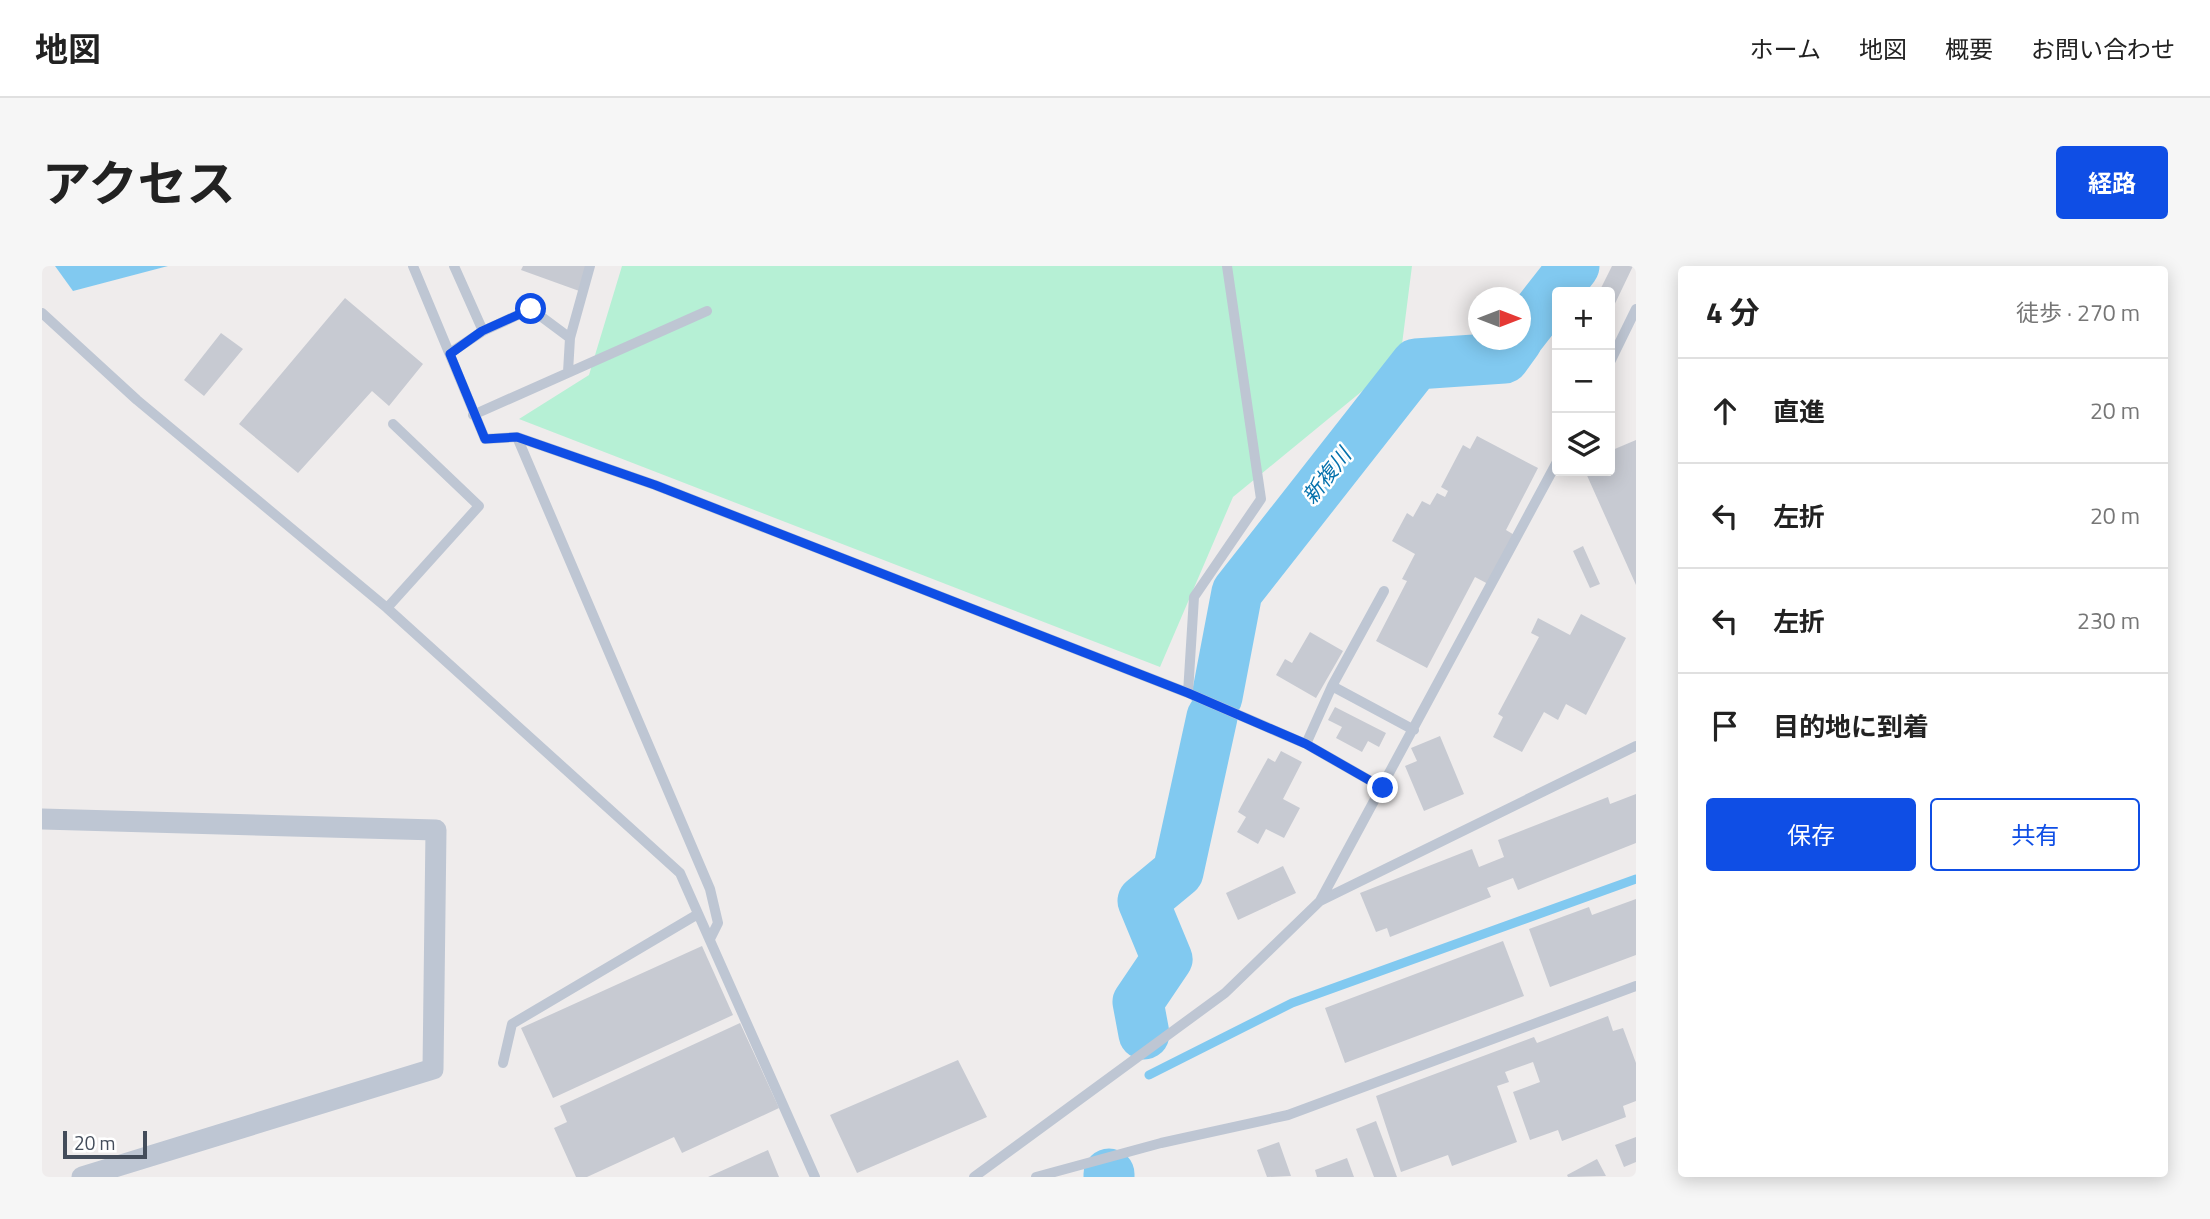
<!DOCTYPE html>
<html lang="ja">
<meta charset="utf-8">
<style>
:root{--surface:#fff;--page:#f6f6f6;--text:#222;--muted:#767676;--line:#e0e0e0;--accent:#0f4ee5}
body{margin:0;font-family:"Titillium Web","Noto Sans JP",sans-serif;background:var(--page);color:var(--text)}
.controls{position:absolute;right:21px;top:21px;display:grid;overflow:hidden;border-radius:7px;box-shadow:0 4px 18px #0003}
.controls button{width:63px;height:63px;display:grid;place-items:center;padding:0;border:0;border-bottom:2px solid var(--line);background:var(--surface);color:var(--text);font:35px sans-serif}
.compass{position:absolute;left:1426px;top:21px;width:63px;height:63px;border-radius:50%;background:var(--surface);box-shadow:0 4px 18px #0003;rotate:90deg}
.scale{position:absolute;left:21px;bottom:18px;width:84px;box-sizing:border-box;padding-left:7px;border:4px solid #434c5a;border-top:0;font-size:19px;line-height:24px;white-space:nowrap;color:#434c5a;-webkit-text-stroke:5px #fff;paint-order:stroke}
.stop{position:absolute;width:21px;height:21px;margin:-16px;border:5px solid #0f4ee5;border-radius:50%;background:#fff}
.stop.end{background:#0f4ee5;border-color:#fff;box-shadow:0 2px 7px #0008}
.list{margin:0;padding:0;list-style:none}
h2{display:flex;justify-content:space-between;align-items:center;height:91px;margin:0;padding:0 28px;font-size:30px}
h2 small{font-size:23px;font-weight:400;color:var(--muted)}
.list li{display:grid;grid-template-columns:46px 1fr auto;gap:21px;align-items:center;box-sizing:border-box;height:105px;padding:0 28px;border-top:2px solid var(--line)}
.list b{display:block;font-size:26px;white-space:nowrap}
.list em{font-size:23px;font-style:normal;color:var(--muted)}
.actions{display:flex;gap:14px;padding:21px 28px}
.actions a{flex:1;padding:16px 0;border:2px solid var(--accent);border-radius:7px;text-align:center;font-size:24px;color:var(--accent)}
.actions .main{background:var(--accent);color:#fff}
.icon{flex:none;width:38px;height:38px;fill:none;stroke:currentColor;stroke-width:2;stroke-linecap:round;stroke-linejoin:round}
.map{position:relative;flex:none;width:1594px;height:911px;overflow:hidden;border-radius:7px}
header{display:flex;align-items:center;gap:42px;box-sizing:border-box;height:98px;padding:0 35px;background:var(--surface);border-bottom:2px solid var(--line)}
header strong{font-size:33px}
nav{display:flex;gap:38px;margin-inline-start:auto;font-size:24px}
.intro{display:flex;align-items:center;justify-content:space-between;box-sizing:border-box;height:168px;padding:0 42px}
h1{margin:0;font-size:49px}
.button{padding:18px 32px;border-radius:7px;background:var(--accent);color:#fff;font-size:24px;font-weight:700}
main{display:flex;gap:42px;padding:0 42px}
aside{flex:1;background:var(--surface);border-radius:7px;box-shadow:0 4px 18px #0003}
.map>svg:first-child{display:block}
</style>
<header>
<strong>地図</strong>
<nav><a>ホーム</a><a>地図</a><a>概要</a><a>お問い合わせ</a></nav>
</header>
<div class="intro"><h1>アクセス</h1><a class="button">経路</a></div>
<main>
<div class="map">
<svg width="1594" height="911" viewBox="0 0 1594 911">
<rect width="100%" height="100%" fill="#efecec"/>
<!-- green -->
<path fill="#b6f0d5" d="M 580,0 L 1370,0 L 1358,94 L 1191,231 L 1118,401 L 477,153 L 547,109 Z"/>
<!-- water -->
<path fill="#81c9f0" d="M 13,0 L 126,0 L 31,25 Z"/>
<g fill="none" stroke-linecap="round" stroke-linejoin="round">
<!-- stream -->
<path stroke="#81c9f0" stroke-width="9" d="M 1107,809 L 1250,737 L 1594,613"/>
<!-- river -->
<path stroke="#81c9f0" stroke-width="51" d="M 1478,69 L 1532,0
M 1175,431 L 1195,326 L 1374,98 L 1462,92 L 1475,74
M 1102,768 L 1096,736 L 1125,693 L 1101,635 L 1136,606 L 1170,451
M 1067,911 L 1067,908"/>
</g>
<!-- building -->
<path fill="#c7cad2" d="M 481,0 L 547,0 L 540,26 L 479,4 Z
M 1570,0 L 1591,0 L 1568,48 L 1568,26 L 1557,26 Z
M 303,32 L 381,98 L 347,140 L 330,125 L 256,207 L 197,158 Z
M 179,67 L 201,83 L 162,130 L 142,114 Z
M 1435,170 L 1496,202 L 1464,264 L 1474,270 L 1448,319 L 1433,311 L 1385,402 L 1334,375 L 1365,315 L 1360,313 L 1373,288 L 1350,275 L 1365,247 L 1371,251 L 1380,235 L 1388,239 L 1395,227 L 1403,231 L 1406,225 L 1399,221 L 1421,179 L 1428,183 Z
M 1594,174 L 1594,319 L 1543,205 L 1568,205 L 1568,185 Z
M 1541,280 L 1558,318 L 1548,322 L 1531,285 Z
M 1539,348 L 1584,372 L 1544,449 L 1524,438 L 1516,454 L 1502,446 L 1480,486 L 1451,471 L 1461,451 L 1456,448 L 1497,371 L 1489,367 L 1496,352 L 1528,369 Z
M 1268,366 L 1301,385 L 1274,432 L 1234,409 L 1243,393 L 1250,397 Z
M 1293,441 L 1344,467 L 1337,481 L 1326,475 L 1320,486 L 1294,472 L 1300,461 L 1286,454 Z
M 1398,470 L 1422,528 L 1382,545 L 1363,500 L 1375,495 L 1369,482 Z
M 1239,485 L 1260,496 L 1241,533 L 1258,542 L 1242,572 L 1224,563 L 1216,578 L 1195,566 L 1204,551 L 1196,546 L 1226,492 L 1233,496 Z
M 1594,528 L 1594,577 L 1476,624 L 1471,612 L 1445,622 L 1449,631 L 1348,671 L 1345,662 L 1334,666 L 1318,627 L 1430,583 L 1437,601 L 1462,591 L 1456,574 L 1566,531 L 1568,538 Z
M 1241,600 L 1254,627 L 1196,654 L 1184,627 Z
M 1594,633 L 1594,689 L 1508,721 L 1487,663 L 1547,641 L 1550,649 Z
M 1461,675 L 1482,730 L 1303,797 L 1283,742 Z
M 660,680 L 691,749 L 511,832 L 479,762 Z
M 1566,750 L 1571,765 L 1581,762 L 1594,797 L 1594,835 L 1581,840 L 1584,851 L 1520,875 L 1516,864 L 1488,874 L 1471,826 L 1498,816 L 1491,796 L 1463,806 L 1467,816 L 1455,820 L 1475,876 L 1410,900 L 1406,889 L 1359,906 L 1334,830 L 1492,771 L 1495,777 Z
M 698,757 L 737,842 L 640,887 L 632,871 L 545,911 L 534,911 L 512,862 L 525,856 L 518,840 Z
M 916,794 L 945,851 L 815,907 L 788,849 Z
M 1334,855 L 1355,911 L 1332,911 L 1314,863 Z
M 1594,871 L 1594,896 L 1582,901 L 1573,879 Z
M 1237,876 L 1249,910 L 1225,911 L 1215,884 Z
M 726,884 L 737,911 L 666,911 Z
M 1305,892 L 1312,911 L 1275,911 L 1273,904 Z
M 1555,893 L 1564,910 L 1526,911 L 1525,909 Z"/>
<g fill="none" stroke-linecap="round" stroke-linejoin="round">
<!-- service -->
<path stroke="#bec6d3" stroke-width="10" d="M 371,0 L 443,173 L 475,171 L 668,623 L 676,657 L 668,673
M 412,0 L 441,65
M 0,47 L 95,134 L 345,342 L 638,607 L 773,911
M 408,87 L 441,65 L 489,43 L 528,72
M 1568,96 L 1594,43
M 526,106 L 528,72 L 548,0
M 431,149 L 665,45
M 475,171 L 613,219 L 1146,427 L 1264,478 L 1341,522
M 345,342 L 437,240 L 351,158
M 1290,420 L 1372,464
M 1146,427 L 1152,331 L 1219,233 L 1185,0
M 1264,478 L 1290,420 L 1342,325
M 1278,635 L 1594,480
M 461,797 L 470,758 L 656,648
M 932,911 L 1183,727 L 1278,635 L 1515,196
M 994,911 L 1119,877 L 1246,849 L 1594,720"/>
<!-- minor -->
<path stroke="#bec6d3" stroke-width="21" d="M 0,553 L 394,564 L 391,803 L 40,911"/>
</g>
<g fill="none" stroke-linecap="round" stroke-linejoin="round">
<!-- route -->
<path stroke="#0f4ee5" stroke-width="9" d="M 489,43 L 440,65 L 408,88 L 443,173 L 475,171 L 613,219 L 1146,427 L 1264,478 L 1341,522"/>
</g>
<g text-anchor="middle" stroke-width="5" stroke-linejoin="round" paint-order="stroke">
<!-- water labels -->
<g font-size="21" font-style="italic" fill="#0571ac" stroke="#fff">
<text transform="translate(1285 210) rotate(-52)" y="7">新複川</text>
</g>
</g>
</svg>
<div class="controls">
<button>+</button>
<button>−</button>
<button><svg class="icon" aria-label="layers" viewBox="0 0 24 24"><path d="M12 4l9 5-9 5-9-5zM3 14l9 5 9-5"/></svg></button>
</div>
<svg class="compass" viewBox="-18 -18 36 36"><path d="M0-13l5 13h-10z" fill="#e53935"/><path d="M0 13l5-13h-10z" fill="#767676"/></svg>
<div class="scale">20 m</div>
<div class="stop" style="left:489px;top:43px"></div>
<div class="stop end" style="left:1341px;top:522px"></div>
</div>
<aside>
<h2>4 分<small>徒歩 · 270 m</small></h2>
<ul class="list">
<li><svg class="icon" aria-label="ahead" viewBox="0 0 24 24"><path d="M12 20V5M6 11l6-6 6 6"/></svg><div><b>直進</b></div><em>20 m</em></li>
<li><svg class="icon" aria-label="left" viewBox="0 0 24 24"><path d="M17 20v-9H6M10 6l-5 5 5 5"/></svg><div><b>左折</b></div><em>20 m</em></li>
<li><svg class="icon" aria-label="left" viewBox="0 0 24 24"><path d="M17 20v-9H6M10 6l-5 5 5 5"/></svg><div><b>左折</b></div><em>230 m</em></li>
<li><svg class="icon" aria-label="arrive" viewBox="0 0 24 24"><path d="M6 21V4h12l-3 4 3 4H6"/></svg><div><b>目的地に到着</b></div></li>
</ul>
<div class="actions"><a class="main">保存</a><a>共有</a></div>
</aside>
</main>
